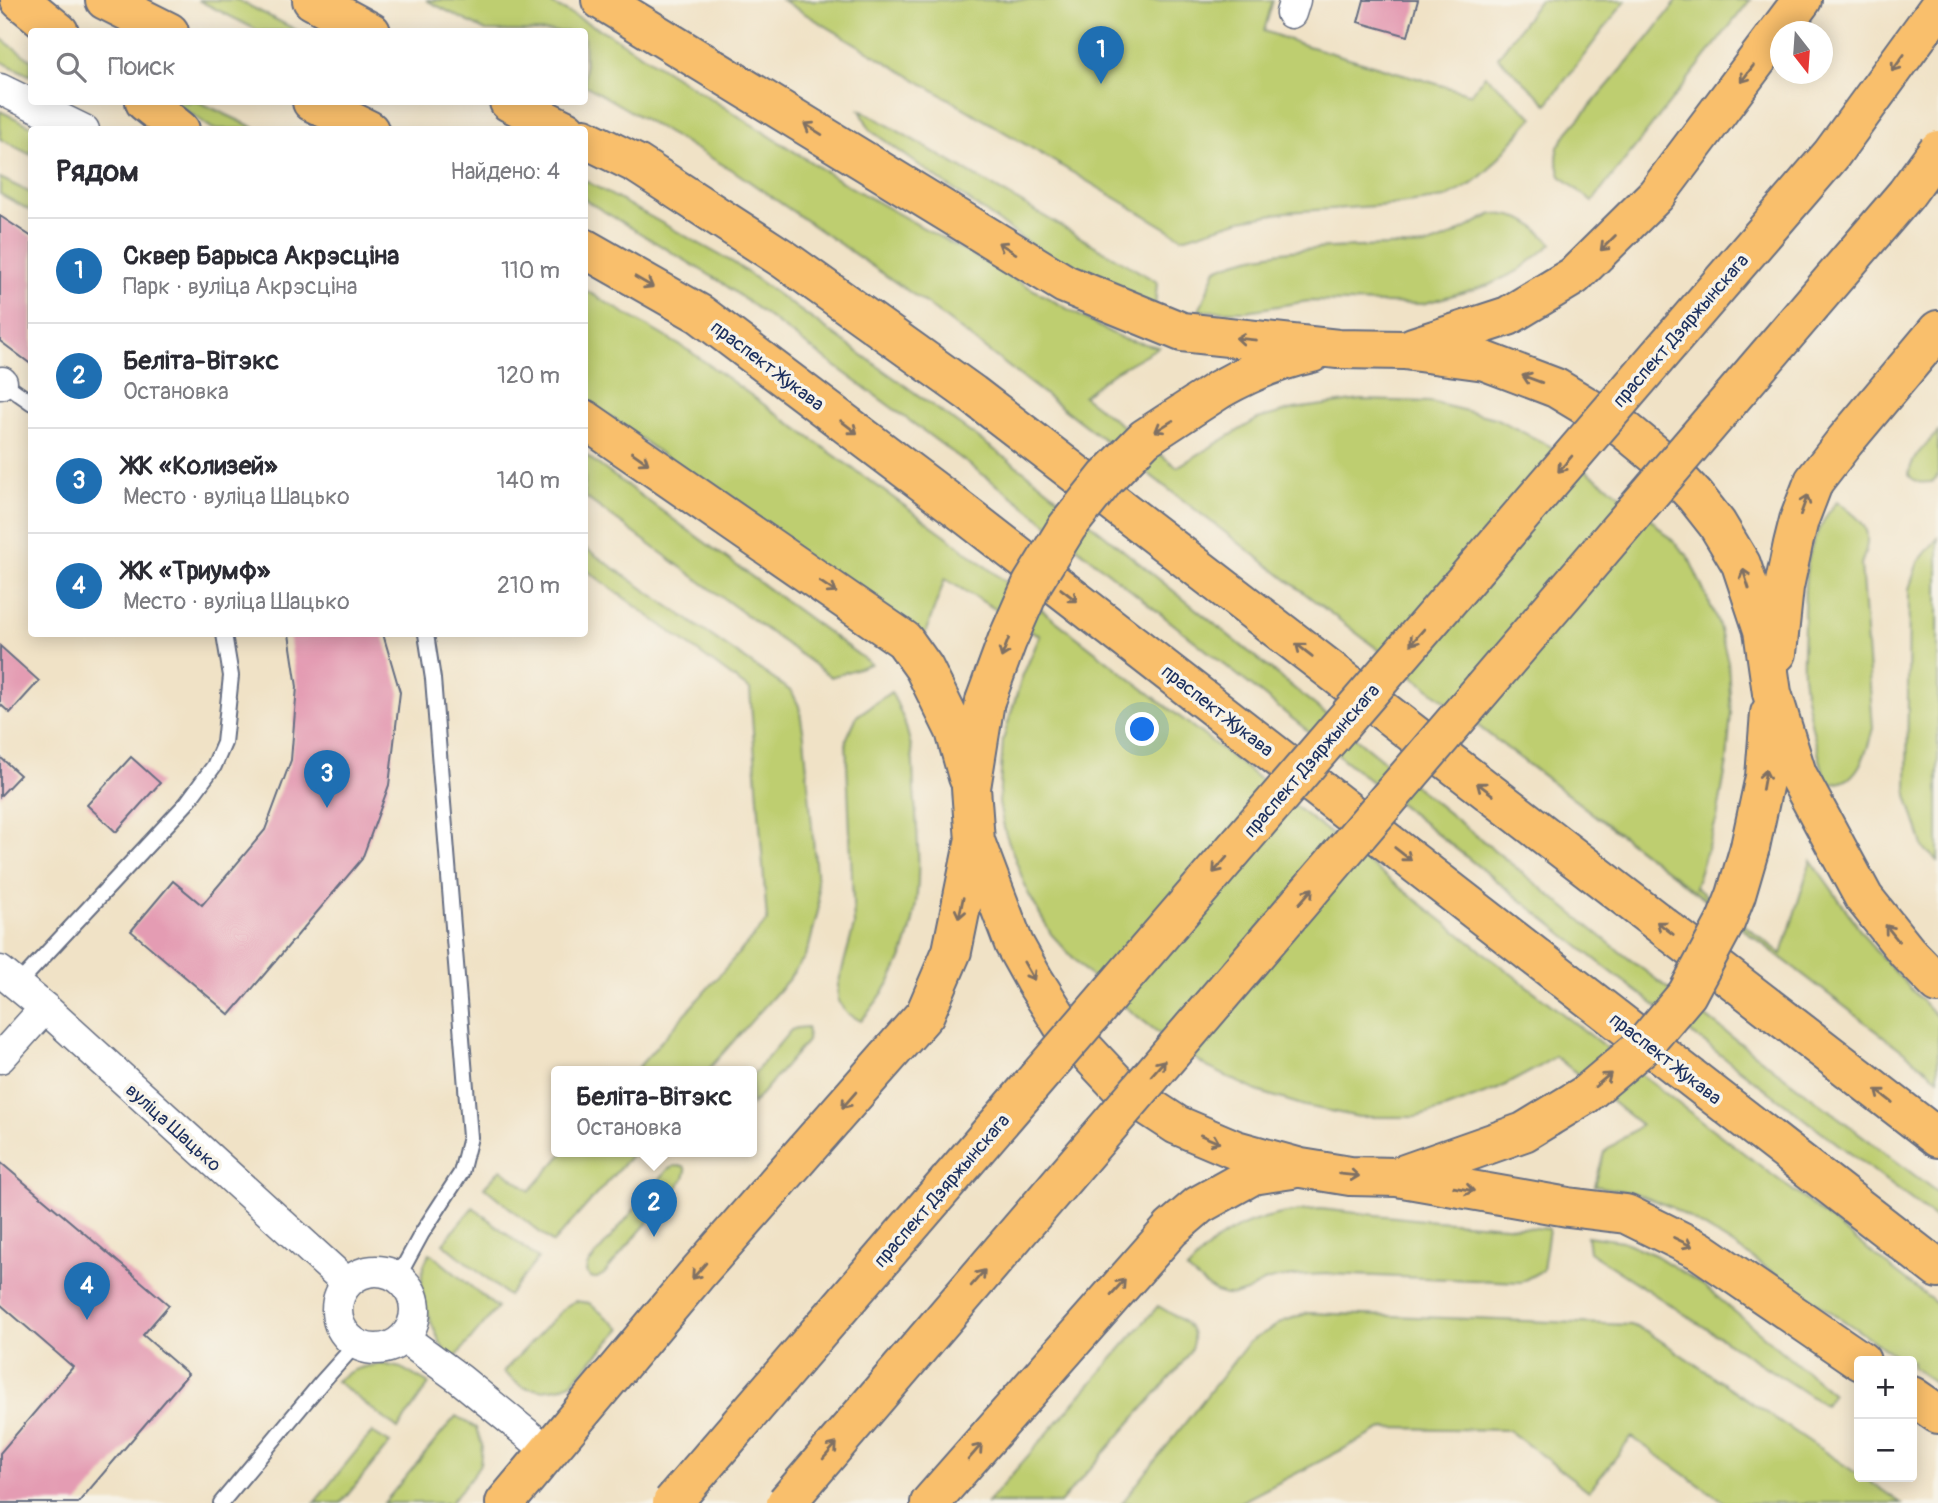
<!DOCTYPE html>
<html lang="ru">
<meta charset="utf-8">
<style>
:root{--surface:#fff;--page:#f7f7f7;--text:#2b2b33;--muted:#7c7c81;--line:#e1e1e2;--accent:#1f6fb2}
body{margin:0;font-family:Pangolin,sans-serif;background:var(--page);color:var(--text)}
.controls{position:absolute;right:21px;bottom:21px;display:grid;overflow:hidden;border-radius:7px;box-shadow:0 4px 18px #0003}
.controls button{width:63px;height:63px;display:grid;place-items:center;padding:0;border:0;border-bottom:2px solid var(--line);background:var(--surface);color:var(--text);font:35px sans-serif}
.compass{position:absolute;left:1770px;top:21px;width:63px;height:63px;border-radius:50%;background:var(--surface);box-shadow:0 4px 18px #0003;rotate:163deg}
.you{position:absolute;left:1143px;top:730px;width:24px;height:24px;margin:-18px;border:5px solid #fff;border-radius:50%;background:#1a73e8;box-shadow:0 0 0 10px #1a73e833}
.badge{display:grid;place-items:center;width:46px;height:46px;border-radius:50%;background:var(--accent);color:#fff;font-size:23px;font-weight:700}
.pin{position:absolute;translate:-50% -58px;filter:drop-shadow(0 2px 4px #0008)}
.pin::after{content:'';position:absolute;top:37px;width:24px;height:21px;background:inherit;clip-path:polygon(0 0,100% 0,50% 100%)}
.popup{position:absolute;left:551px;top:1066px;width:206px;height:91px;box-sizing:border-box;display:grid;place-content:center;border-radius:7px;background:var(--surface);filter:drop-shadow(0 2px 5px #0005);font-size:23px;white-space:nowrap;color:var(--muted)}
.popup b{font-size:26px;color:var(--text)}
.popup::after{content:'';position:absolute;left:50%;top:100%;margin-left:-14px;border:14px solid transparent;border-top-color:var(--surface)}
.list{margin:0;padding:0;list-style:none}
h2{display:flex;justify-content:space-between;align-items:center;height:91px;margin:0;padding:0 28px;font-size:30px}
h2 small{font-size:23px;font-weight:400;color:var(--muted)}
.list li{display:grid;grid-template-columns:46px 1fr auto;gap:21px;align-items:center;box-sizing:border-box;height:105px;padding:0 28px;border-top:2px solid var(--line)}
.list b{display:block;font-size:26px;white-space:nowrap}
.list p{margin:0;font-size:23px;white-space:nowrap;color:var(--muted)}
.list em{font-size:23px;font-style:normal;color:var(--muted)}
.icon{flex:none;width:38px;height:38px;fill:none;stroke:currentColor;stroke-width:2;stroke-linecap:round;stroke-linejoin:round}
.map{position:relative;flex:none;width:1938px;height:1503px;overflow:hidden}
.search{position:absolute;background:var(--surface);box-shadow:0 4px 18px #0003;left:28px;top:28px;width:560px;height:77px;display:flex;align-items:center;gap:18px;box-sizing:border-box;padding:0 24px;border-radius:7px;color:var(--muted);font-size:26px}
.panel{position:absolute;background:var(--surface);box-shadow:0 4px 18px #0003;left:28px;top:126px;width:560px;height:511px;border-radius:7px}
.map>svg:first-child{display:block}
</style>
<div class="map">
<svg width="1938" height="1503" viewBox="0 0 1938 1503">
<rect width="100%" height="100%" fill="#f7f3e8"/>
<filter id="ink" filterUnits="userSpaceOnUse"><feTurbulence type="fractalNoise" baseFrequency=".0143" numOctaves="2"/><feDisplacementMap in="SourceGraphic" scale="14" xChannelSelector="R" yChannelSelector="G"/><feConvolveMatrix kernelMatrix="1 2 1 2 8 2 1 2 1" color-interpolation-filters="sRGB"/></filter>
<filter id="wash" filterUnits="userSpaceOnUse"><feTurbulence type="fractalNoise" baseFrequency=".00686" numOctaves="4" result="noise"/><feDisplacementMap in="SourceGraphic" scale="28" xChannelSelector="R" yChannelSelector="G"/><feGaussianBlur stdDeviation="1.57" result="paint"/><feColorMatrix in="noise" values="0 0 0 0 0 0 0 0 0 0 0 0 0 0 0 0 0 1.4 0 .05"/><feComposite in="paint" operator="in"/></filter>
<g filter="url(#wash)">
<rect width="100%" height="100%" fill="#f0e2c6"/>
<!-- green -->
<path fill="#bece70" stroke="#6c7e67" stroke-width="2" d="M 198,0 L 238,0 L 298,31 L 259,31 Z
M 426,0 L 545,0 L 609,34 L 847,185 L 1100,327 L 1123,339 L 1159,347 L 1111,374 L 1083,396 L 1177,467 L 1258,419 L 1294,409 L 1361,400 L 1430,402 L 1495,418 L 1552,447 L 1641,509 L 1688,556 L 1718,622 L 1728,662 L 1731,712 L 1727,762 L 1717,818 L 1695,887 L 1782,954 L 1811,860 L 1874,949 L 1938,1018 L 1938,1078 L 924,302 L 737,173 L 585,85 L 584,32 L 486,31 Z
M 782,0 L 1273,0 L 1264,31 L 1301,44 L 1471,94 L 1485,75 L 1533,117 L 1489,169 L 1472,184 L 1445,198 L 1391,205 L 1286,212 L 1241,220 L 1183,238 Z
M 1540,0 L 1626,0 L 1547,104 L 1498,57 Z
M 1678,0 L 1750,0 L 1592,202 L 1561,176 L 1557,161 L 1558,147 L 1568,132 L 1646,41 Z
M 0,38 L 31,60 L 31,76 L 0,61 Z
M 174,102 L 199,102 L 257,129 L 213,129 Z
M 860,110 L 872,116 L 1157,282 L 1155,308 L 1056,261 L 1027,242 L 870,130 Z
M 0,111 L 38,129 L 32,130 L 31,155 L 0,139 Z
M 0,178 L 31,193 L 31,211 L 0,194 Z
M 584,180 L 734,263 L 1035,479 L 1624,955 L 1938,1193 L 1938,1220 L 1610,971 L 1016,499 L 721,282 L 585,200 Z
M 1493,214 C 1522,215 1532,222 1552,244 L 1518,271 L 1489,285 L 1422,304 L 1309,301 L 1247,311 L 1199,311 L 1216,269 C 1266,247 1332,248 1387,246 C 1399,245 1412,248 1424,246 C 1449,240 1470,225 1493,214 Z
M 585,290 L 691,352 L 945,535 L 1683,1107 L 1795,1192 L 1938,1305 L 1938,1385 L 1912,1367 L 1912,1361 L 1903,1361 L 1730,1243 L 1671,1207 L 1634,1193 L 1595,1186 L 1604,1152 L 1641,1125 L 1555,1056 L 1539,1067 L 1498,1089 L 1441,1110 L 1416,1117 L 1359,1117 L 1305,1106 L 1257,1091 L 1207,1067 L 1160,1034 L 1100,987 L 1051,934 L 1028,893 L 1005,832 L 999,803 L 1003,740 L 1022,677 L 1040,636 L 945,579 L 921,645 L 585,398 Z
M 1938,432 L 1938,475 L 1932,482 C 1922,483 1916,484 1909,475 C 1910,458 1927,444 1938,432 Z
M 584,454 L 871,664 L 831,677 L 585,497 Z
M 1837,501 C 1863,522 1876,528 1861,564 L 1873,728 C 1869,745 1861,774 1844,781 C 1839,783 1832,784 1827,785 C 1817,749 1807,712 1803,675 C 1802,657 1804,639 1804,621 C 1805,571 1804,543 1837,501 Z
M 1938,538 L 1938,861 L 1924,849 L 1907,795 L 1909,589 L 1918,562 Z
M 585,548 L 792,692 L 799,706 L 804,736 L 819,907 L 809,947 L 804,958 L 788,980 L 707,1071 L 635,1071 L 767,921 L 750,690 L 585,569 Z
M 891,692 C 900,708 906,725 910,742 C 914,757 913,774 914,790 C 918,837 923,887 910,933 C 900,969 885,993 861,1021 L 847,1013 L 838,1001 L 838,985 L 854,926 L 846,740 L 857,716 Z
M 807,1027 L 808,1032 L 807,1041 L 752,1105 L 752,1076 L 791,1030 L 797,1028 Z
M 565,1151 L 635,1151 L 553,1243 L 484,1187 L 501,1169 L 530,1191 Z
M 675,1166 L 684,1166 L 686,1171 L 684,1179 L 604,1274 L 597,1278 L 591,1278 L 586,1272 L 587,1266 L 668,1169 Z
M 473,1207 L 538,1259 L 508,1296 L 443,1243 Z
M 1320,1209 L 1423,1220 L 1549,1229 L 1543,1270 L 1521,1282 L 1327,1274 C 1309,1275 1282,1275 1266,1281 C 1259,1284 1253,1289 1246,1292 C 1221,1303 1205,1285 1187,1270 C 1196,1261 1205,1250 1215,1242 C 1245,1219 1282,1212 1320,1209 Z
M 1587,1236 L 1622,1241 L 1655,1255 L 1703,1285 L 1833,1394 L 1824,1405 L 1589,1252 Z
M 430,1253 L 497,1308 L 451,1363 C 437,1337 416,1299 423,1268 C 424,1263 428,1257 430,1253 Z
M 575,1301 L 589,1303 L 621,1329 L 571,1383 L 559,1388 L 540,1390 L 522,1387 L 503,1372 L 565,1307 Z
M 1158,1306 C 1195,1327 1206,1334 1176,1371 L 1060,1503 L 987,1503 Z
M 1308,1313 L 1631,1325 L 1646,1331 L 1859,1475 L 1859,1477 L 1863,1477 L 1901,1503 L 1725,1503 L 1632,1437 L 1589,1491 L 1508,1430 L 1384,1428 L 1239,1503 L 1122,1503 L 1249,1342 L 1284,1321 Z
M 382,1364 L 401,1368 L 429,1384 L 398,1429 L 336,1381 C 351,1369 364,1366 382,1364 Z
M 456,1416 L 476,1428 L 482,1445 L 480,1464 L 471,1478 L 450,1503 L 384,1503 Z
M 372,1432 L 390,1443 L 341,1503 L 314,1503 Z"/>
<g id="blocks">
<!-- building -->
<path fill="#e49cb3" d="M 1364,0 L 1418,0 L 1408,36 L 1358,22 Z
M 0,216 L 32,237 L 32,365 L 0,341 Z
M 289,634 L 383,634 L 400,692 L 389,785 L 362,859 L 230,1015 L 131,931 L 173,881 L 202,905 L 265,830 L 291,760 L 297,687 Z
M 0,646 L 39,681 L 10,713 L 0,704 Z
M 0,757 L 20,775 L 0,796 Z
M 131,757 L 160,783 L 116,832 L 87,805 Z
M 0,1162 L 169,1305 L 143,1335 L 188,1374 L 78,1503 L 0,1503 L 0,1453 L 73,1367 L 0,1304 Z"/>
</g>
</g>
<g filter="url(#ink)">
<use href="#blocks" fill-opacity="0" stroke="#666e82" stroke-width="2"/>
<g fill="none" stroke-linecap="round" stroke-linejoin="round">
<!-- lane casing -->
<g stroke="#666e82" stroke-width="18">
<path id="lane" d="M 2,382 L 32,403
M 17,985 L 186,804 L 214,766 L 224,743 L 231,676 L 224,634
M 398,1277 L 422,1233 L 461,1173 L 470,1137 L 433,679 L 426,634
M 221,1503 L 321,1383 L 356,1344"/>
</g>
<!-- street casing -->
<g stroke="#666e82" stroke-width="33">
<path id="street" d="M 1291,13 L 1295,0
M 0,89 L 84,130
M 0,384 L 2,382
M 0,971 L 45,1008 L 347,1283
M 0,1058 L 45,1008
M337 1310a39 39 0 1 1 78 0a39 39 0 1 1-78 0Z
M 404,1338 L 460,1379 L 548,1451"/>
</g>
<!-- primary casing -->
<g stroke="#666e82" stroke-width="42">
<path id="primary" d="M 20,0 L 59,32
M 105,0 L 169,32
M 312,0 L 371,32
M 601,0 L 1065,284 L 1182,332 L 1338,349 L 1404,350 L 1485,361 L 1556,388 L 1624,429 L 1658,457 L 1695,496 L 1717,524 L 1741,564 L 1763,630 L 1772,693 L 1797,774 L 1864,898 L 1907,952 L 1938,984
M 145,102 L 180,130
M 312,102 L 369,130
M 509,102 L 566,130
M 584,138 L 637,164 L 785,260 L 972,394 L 1938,1138
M 584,248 L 700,314 L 957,508 L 1938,1269
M 1413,347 L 1508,316 L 1574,276 L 1656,195 L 1802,0
M 1220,389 C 1250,372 1279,360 1312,353
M 584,419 L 904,640 L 924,668 L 955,731 L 968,777
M 1777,653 L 1784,587 L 1793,544 L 1799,520 L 1814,481 L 1845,441 L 1938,330
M 985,701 L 971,788 L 975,841 L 1014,944 L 1034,980 L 1063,1026 L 1122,1089 L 1177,1125 L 1236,1150 L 1301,1168 L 1350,1176 L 1397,1177 L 1568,1207 L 1626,1214 L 1699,1250 L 1861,1361
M 1750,847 L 1765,777 L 1770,713
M 1399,1176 L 1524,1132 L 1547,1118
M 1912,1396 L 1938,1414
M 505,1503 L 696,1275 L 925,1014 L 952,951 L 974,843
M 930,1503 L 1171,1229 L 1199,1205 L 1253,1175 L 1292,1169"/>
</g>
<!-- lane -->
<use href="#lane" stroke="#fff" stroke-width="14"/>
<!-- street -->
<use href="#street" stroke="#fff" stroke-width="30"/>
<!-- primary -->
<use href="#primary" stroke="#f9bf6c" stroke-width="38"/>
<!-- primary-bridge casing -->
<g stroke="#666e82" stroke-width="42" stroke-linecap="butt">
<path id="primary-bridge" d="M 985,701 L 1007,641 L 1032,584 L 1067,527 L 1106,478 L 1145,438 L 1220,389
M 1547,1118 L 1585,1095 L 1643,1046 L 1687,994 L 1725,923 L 1736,895 L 1750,847
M 672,1503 L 1831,155 L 1938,8
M 786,1503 L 1906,194 L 1938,150"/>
</g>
<!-- primary-bridge -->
<use href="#primary-bridge" stroke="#f9bf6c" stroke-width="38"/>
</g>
<!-- one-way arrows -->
<defs><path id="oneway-shaft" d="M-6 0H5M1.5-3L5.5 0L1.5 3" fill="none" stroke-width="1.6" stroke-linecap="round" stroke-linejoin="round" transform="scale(1.75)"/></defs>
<g stroke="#7f7064">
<use href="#oneway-shaft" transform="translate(1898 63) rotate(126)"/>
<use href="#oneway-shaft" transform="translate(1747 74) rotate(127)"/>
<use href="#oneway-shaft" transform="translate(813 129) rotate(-148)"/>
<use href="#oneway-shaft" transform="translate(1608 243) rotate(135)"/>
<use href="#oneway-shaft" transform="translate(1007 248) rotate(-148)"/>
<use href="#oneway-shaft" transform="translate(644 282) rotate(30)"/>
<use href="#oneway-shaft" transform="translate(1246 339) rotate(-174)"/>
<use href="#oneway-shaft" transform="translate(1532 379) rotate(-160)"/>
<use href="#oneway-shaft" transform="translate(1164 426) rotate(148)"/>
<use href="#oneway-shaft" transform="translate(849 427) rotate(37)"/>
<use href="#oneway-shaft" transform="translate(640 458) rotate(35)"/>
<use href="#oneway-shaft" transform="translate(1565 464) rotate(131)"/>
<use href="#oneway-shaft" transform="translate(1804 505) rotate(-70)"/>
<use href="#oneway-shaft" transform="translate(1746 579) rotate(-108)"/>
<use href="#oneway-shaft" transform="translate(828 587) rotate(34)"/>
<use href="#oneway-shaft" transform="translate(1069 595) rotate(38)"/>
<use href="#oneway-shaft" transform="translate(1417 637) rotate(131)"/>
<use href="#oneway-shaft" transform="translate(1005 648) rotate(111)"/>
<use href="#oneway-shaft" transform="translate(1304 650) rotate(-142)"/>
<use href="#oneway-shaft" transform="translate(1764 780) rotate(-80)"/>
<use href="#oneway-shaft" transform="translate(1485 789) rotate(-142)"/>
<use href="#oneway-shaft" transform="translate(1403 854) rotate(38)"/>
<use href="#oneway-shaft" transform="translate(1220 865) rotate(131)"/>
<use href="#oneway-shaft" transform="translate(1306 896) rotate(-49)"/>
<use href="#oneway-shaft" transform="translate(961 908) rotate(102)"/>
<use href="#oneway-shaft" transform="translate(1665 928) rotate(-142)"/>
<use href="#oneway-shaft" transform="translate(1892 933) rotate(-129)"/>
<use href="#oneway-shaft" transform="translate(1029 971) rotate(60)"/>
<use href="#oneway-shaft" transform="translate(1158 1068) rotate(-49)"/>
<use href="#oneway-shaft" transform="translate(1603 1080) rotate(-40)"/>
<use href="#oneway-shaft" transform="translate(1884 1096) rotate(-142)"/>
<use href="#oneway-shaft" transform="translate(849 1100) rotate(131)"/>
<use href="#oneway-shaft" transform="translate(1210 1139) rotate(23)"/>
<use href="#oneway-shaft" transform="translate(1349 1175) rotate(6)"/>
<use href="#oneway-shaft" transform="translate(1464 1189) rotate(10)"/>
<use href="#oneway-shaft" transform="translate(1683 1242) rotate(26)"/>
<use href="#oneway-shaft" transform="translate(699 1271) rotate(131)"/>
<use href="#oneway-shaft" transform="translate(978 1278) rotate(-49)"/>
<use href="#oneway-shaft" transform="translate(1118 1287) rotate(-48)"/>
<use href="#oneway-shaft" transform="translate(830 1451) rotate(-49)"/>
<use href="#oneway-shaft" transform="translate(975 1452) rotate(-49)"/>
</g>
</g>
<g text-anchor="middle" stroke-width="7" stroke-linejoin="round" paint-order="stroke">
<!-- street labels -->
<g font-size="19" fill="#1b2f5e" stroke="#f7f3e8">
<text transform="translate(1680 330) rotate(-49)" y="7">праспект Дзяржынскага</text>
<text transform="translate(768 365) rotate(37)" y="7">праспект Жукава</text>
<text transform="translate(1218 710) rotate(38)" y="7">праспект Жукава</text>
<text transform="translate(1311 760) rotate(-49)" y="7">праспект Дзяржынскага</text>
<text transform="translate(1666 1058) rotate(38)" y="7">праспект Жукава</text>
<text transform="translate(174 1127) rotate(42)" y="7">вуліца Шацько</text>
<text transform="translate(941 1190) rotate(-49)" y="7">праспект Дзяржынскага</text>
</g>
</g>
</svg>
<div class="controls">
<button>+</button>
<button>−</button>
</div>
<svg class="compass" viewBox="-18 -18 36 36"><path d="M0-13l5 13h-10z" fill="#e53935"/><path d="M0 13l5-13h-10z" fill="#7c7c81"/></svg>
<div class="you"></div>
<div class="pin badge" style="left:1101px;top:84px">1</div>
<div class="pin badge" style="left:654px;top:1237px">2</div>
<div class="popup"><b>Беліта-Вітэкс</b>Остановка</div>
<div class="pin badge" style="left:327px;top:808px">3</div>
<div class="pin badge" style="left:87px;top:1320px">4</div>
<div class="search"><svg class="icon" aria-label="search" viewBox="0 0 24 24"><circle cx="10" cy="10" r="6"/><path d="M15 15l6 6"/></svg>Поиск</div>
<section class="panel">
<h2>Рядом<small>Найдено: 4</small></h2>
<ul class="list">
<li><span class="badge">1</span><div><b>Сквер Барыса Акрэсціна</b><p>Парк · вуліца Акрэсціна</p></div><em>110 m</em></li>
<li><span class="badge">2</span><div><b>Беліта-Вітэкс</b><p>Остановка</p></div><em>120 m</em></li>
<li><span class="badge">3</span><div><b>ЖК «Колизей»</b><p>Место · вуліца Шацько</p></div><em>140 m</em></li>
<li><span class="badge">4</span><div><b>ЖК «Триумф»</b><p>Место · вуліца Шацько</p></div><em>210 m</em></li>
</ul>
</section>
</div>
